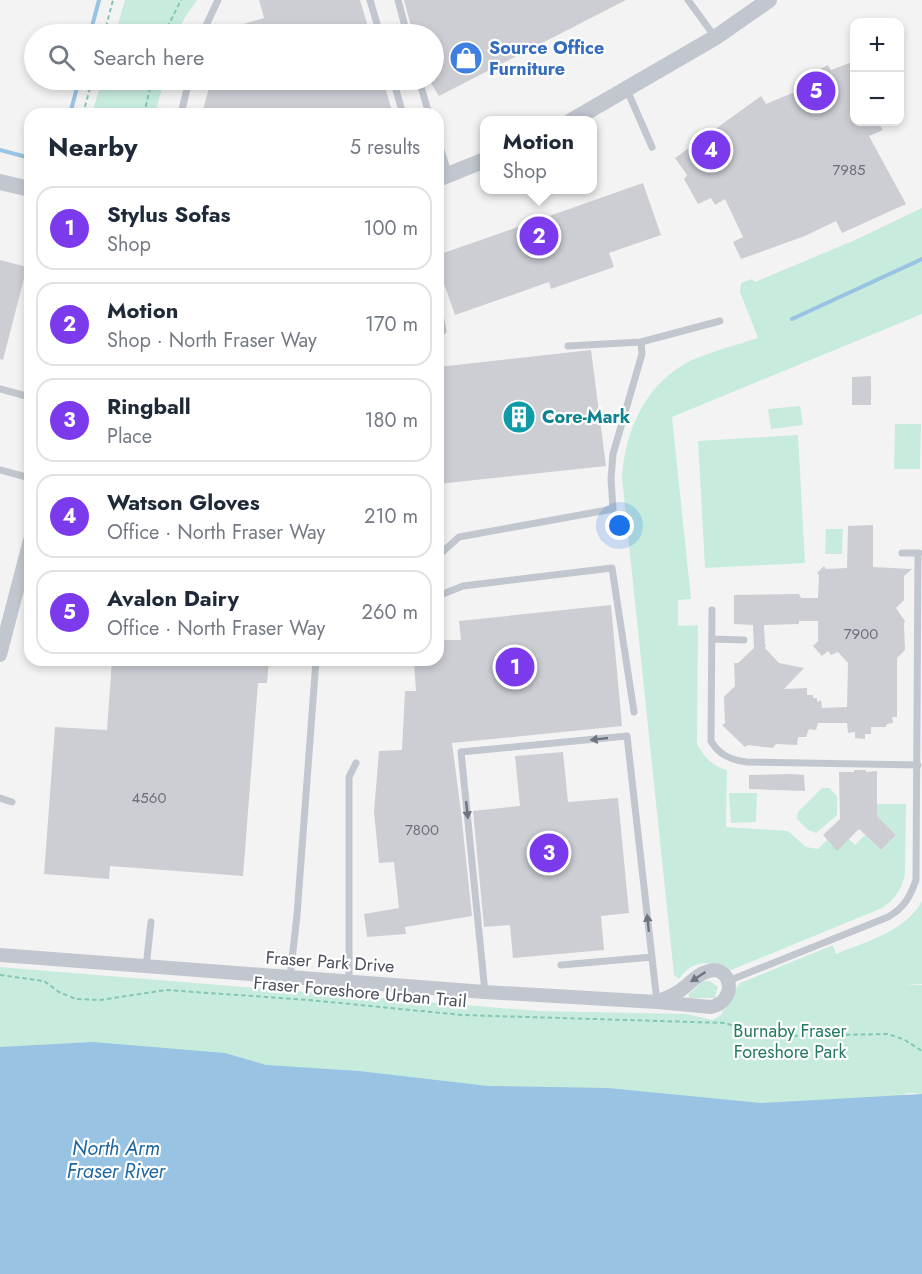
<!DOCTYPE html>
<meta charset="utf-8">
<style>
:root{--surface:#fff;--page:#f2f2f3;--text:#1f2937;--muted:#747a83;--line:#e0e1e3;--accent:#7c3aed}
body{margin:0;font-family:Jost,sans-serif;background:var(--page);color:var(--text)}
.controls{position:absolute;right:18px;top:18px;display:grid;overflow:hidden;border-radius:12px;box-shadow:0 3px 9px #0003}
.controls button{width:54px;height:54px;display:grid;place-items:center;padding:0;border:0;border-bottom:2px solid var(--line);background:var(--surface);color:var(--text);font:30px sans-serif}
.you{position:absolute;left:620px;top:526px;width:21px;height:21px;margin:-15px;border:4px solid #fff;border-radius:50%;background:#1a73e8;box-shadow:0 0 0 9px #1a73e833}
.badge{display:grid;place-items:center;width:39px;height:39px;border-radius:50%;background:var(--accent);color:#fff;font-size:20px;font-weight:700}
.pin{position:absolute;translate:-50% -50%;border:3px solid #fff;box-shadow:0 2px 6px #0006}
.popup{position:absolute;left:480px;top:116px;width:117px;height:78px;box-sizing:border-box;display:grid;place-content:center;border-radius:12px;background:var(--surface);filter:drop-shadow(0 2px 4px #0005);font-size:20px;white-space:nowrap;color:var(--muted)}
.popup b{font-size:22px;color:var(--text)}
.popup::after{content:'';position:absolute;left:50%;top:100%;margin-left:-12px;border:12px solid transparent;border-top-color:var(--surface)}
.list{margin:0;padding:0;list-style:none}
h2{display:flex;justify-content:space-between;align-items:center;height:78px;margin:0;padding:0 24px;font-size:26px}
h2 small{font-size:20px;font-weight:400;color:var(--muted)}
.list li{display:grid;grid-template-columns:39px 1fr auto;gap:18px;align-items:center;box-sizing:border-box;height:84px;margin:0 12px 12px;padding:0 12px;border:2px solid var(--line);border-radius:18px}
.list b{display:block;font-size:22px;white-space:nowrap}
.list p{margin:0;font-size:20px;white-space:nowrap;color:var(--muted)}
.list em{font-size:20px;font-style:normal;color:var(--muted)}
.icon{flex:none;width:33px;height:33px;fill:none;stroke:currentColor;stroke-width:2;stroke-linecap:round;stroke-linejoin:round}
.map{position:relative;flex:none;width:922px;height:1274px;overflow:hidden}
.search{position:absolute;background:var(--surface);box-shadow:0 3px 9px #0003;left:24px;top:24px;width:420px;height:66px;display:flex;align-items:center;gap:15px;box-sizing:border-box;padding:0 21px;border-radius:33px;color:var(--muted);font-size:22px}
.panel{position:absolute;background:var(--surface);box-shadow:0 3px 9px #0003;left:24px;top:108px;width:420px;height:558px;border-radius:18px}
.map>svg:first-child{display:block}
</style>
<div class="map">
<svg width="922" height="1274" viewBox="0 0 922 1274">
<rect width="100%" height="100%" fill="#f4f3f3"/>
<!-- green -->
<path fill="#c7ecde" d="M 125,0 L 197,0 L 184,19 L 177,34 L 115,34 Z
M 102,80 L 164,80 L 155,114 L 92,114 Z
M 922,208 L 922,314 L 672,417 L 691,599 L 678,600 L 678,626 L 698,625 L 697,744 C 704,757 712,766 727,770 L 726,827 L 788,831 L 806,847 L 818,849 L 827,840 L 837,850 L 849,839 L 855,845 L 865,835 L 881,850 L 896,835 L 877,816 L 877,804 L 906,804 L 905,873 C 902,890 895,899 882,908 L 729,971 C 710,959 692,960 679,979 L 674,975 L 622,478 C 625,430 646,382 692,360 C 713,351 736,345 758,338 L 740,292 L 741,283 L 752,279 L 755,282 L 855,240 Z
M 800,406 L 803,425 L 771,429 L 768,409 Z
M 895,424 L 921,424 L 920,469 L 894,469 Z
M 798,435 L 805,563 L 705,568 L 698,441 Z
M 826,529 L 843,529 L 842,554 L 825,554 Z
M 822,788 L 829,788 L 837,796 L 837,815 L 816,833 L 808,830 L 797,819 L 798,812 Z
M 729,793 L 757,793 L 756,822 L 731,823 Z
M 922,901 L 922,984 L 905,985 L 922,985 L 922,1094 L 909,1093 L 843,1113 L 0,1049 L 2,1047 L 0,1047 L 0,967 L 539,1011 L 687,1014 L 713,1020 L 722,1014 L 722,1012 C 733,1002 731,992 740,983 L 833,945 L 836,954 C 867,941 905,932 922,901 Z
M 703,981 L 710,981 L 718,987 L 715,998 L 689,998 L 689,994 Z"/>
<!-- water -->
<path fill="#99c3e3" d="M 93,1042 L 225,1053 L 266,1065 L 359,1071 L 488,1086 L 608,1088 L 761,1103 L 922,1094 L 922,1274 L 0,1274 L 0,1047 Z"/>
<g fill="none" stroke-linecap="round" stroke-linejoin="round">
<!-- stream -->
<path stroke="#99c3e3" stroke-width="4" d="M 90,34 L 99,0
M 70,114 L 79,80
M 0,150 L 30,158
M 792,319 L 922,259"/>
</g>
<!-- building -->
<path fill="#cdced4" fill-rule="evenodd" d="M 259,0 L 360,0 L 370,34 L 217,34 L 216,32 L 264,18 Z
M 404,0 L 626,0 L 439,96 L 429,80 L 434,80 L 434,34 L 413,34 Z
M 855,61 L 855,122 L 878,122 L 883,130 L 869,136 L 906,204 L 842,233 L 836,221 L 805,236 L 741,259 L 733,242 L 743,237 L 725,199 L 715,205 L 711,198 L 698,204 L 684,179 L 687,175 L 675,158 L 761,96 L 766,104 L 797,91 L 796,88 L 816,78 L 814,72 L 828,65 L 831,70 Z
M 211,80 L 383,80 L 392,111 L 380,114 L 202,114 Z
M 643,183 L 661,235 L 609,253 L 614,267 L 551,289 L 549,282 L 455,315 L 438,266 L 438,255 Z
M 0,260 L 27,267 L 3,360 L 0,359 Z
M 591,350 L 606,466 L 438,484 L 438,367 Z
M 871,376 L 871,405 L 852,405 L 852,377 Z
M 873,525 L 873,567 L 912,569 L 904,576 L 904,600 L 896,608 L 905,621 L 904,624 L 905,650 L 897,658 L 897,717 L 892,717 L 893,723 L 887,724 L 886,727 L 871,727 L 871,734 L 865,734 L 865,739 L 855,738 L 855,732 L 848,733 L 847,723 L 818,723 L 816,730 L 809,729 L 806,737 L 798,737 L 797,745 L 776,744 L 773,748 L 748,745 L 745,747 L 722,725 L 725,723 L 724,697 L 735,686 L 734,663 L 738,663 L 754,648 L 753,625 L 734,624 L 734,595 L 799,594 L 801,598 L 818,598 L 819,575 L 817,573 L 824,566 L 826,569 L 847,568 L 848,526 ZM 799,621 L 818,621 L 818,641 L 813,646 L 822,656 L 828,651 L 831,655 L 838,652 L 848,663 L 847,707 L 822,708 L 821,700 L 817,702 L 817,698 L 813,698 L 813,695 L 807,695 L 807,688 L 784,689 L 804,668 L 779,663 L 765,648 L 766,645 L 765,644 L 764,625 L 799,624 Z
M 611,605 L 622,726 L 452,743 L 461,812 L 472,916 L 405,927 L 406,934 L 367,937 L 364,914 L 399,908 L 394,862 L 379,863 L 374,812 L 379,751 L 402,750 L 405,691 L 416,691 L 414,663 L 438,660 L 440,640 L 461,640 L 459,621 Z
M 112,660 L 269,660 L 267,683 L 258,683 L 243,876 L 110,866 L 109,879 L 44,874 L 55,727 L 107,730 Z
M 563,752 L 568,802 L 618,798 L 629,913 L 601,916 L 604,950 L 513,958 L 510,925 L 484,927 L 473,811 L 520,806 L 515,756 Z
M 854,770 L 866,770 L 866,772 L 877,771 L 877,816 L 896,835 L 881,850 L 859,829 L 837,851 L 823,835 L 840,819 L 839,772 L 854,772 Z
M 790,774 L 804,775 L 805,791 L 749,789 L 749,775 Z"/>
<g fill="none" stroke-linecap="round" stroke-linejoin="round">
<!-- path -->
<path stroke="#83c6b4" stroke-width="2" stroke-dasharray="4.5 3" stroke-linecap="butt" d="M 104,34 L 113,0
M 164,34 L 181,0
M 83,114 L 92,80
M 144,114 L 152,80
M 0,975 L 44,981 L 59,992 L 76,999 L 100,1000 L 166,990 L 309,1000 L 462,1015 L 725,1023 L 759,1034 L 784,1036 L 888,1034 L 905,1040 L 922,1051"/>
<!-- service -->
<path stroke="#c2c7cf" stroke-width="7" d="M 370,0 L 380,34
M 398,0 L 407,34
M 688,0 L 715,37
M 202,34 L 218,0
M 393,80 L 403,114
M 419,80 L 429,114
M 627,90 L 652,147
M 181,114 L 189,80
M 438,141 L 449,175
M 438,303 L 443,331 L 438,331
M 568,346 L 641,342
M 0,389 L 30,397
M 0,470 L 30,478
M 902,553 L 919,553
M 438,556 L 459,537 L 613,509 L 611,479 L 613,454 L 642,354 L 641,342 L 720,321
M 438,596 L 463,586 L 612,568 L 634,712
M 712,610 L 711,741 C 719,755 731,760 747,762 L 918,765
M 712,639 L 744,640
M 0,798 L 12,802
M 561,965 L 652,957
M 146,967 L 151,922
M 290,977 L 297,915 L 316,660
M 349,980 L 349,777 L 356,763
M 728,981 L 888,917 C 904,908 910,897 916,880 L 918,553
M 485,992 L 461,752 L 627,736 L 657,1002"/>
<!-- minor -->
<path stroke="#c2c7cf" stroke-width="14" d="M 0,655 L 30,540
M 0,955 L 485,992 L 657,1002 L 711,1007 C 738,1001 732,965 709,971 C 696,974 689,985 678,992 C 672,996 664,998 657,1002"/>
<!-- tertiary -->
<path stroke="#c2c7cf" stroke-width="16" d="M 571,121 L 716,37 L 769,0
M 438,179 L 485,160
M 0,182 L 30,189"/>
</g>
<!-- one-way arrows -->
<defs><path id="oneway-solid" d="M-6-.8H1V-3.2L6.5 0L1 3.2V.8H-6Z" transform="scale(1.5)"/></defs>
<g fill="#6f7480">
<use href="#oneway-solid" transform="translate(599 739) rotate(174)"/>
<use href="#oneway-solid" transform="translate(467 810) rotate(84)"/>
<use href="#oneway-solid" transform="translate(648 923) rotate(-96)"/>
<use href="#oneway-solid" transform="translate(698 977) rotate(147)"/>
</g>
<!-- icons -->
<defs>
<g id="shop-disc" transform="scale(1.725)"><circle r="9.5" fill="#3f7fe0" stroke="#fff"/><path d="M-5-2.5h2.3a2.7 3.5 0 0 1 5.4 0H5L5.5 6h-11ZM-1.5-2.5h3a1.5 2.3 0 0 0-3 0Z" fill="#fff"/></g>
<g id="building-disc" transform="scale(1.725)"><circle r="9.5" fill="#0f9aa8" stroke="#fff"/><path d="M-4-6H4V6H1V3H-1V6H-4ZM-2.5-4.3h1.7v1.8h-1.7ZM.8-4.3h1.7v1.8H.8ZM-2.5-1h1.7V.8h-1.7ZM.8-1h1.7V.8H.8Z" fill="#fff"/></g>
</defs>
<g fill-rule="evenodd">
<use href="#shop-disc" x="466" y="58"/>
<use href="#building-disc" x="519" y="417"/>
</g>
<g text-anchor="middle" stroke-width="4.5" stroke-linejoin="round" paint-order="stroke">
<!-- number labels -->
<g font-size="15" fill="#6c707c">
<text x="849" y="175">7985</text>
<text x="861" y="639">7900</text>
<text x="149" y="803">4560</text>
<text x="422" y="835">7800</text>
</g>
<!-- shop labels -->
<g font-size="18" font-weight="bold" fill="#366cbe" stroke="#fff" text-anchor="start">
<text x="489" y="54">Source Office<tspan x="489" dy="21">Furniture</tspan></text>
</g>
<!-- culture labels -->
<g font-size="18" font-weight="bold" fill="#0d838f" stroke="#fff" text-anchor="start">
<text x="542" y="423">Core-Mark</text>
</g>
<!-- street labels -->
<g font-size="18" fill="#4c515e" stroke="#fff">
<text transform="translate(330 962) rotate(4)" y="6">Fraser Park Drive</text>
<text transform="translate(360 992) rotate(5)" y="6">Fraser Foreshore Urban Trail</text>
</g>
<!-- park labels -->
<g font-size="18" fill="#237962" stroke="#fff">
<text x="790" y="1037">Burnaby Fraser<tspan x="790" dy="21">Foreshore Park</tspan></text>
</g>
<!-- water labels -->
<g font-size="20" font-style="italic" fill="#1d669f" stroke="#fff">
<text x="116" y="1155">North Arm<tspan x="116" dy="23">Fraser River</tspan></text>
</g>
</g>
</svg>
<div class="controls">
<button>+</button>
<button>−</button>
</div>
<div class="you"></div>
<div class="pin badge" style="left:515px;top:667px">1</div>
<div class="pin badge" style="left:539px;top:236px">2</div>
<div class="popup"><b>Motion</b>Shop</div>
<div class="pin badge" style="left:549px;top:853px">3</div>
<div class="pin badge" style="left:711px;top:150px">4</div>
<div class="pin badge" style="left:816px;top:91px">5</div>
<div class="search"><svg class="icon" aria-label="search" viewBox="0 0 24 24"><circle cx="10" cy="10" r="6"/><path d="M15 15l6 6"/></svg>Search here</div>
<section class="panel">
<h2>Nearby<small>5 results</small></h2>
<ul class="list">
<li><span class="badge">1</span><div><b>Stylus Sofas</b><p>Shop</p></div><em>100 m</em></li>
<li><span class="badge">2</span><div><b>Motion</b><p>Shop · North Fraser Way</p></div><em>170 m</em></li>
<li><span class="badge">3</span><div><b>Ringball</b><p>Place</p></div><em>180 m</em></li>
<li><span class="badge">4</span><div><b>Watson Gloves</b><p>Office · North Fraser Way</p></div><em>210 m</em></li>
<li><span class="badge">5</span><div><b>Avalon Dairy</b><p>Office · North Fraser Way</p></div><em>260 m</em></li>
</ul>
</section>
</div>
